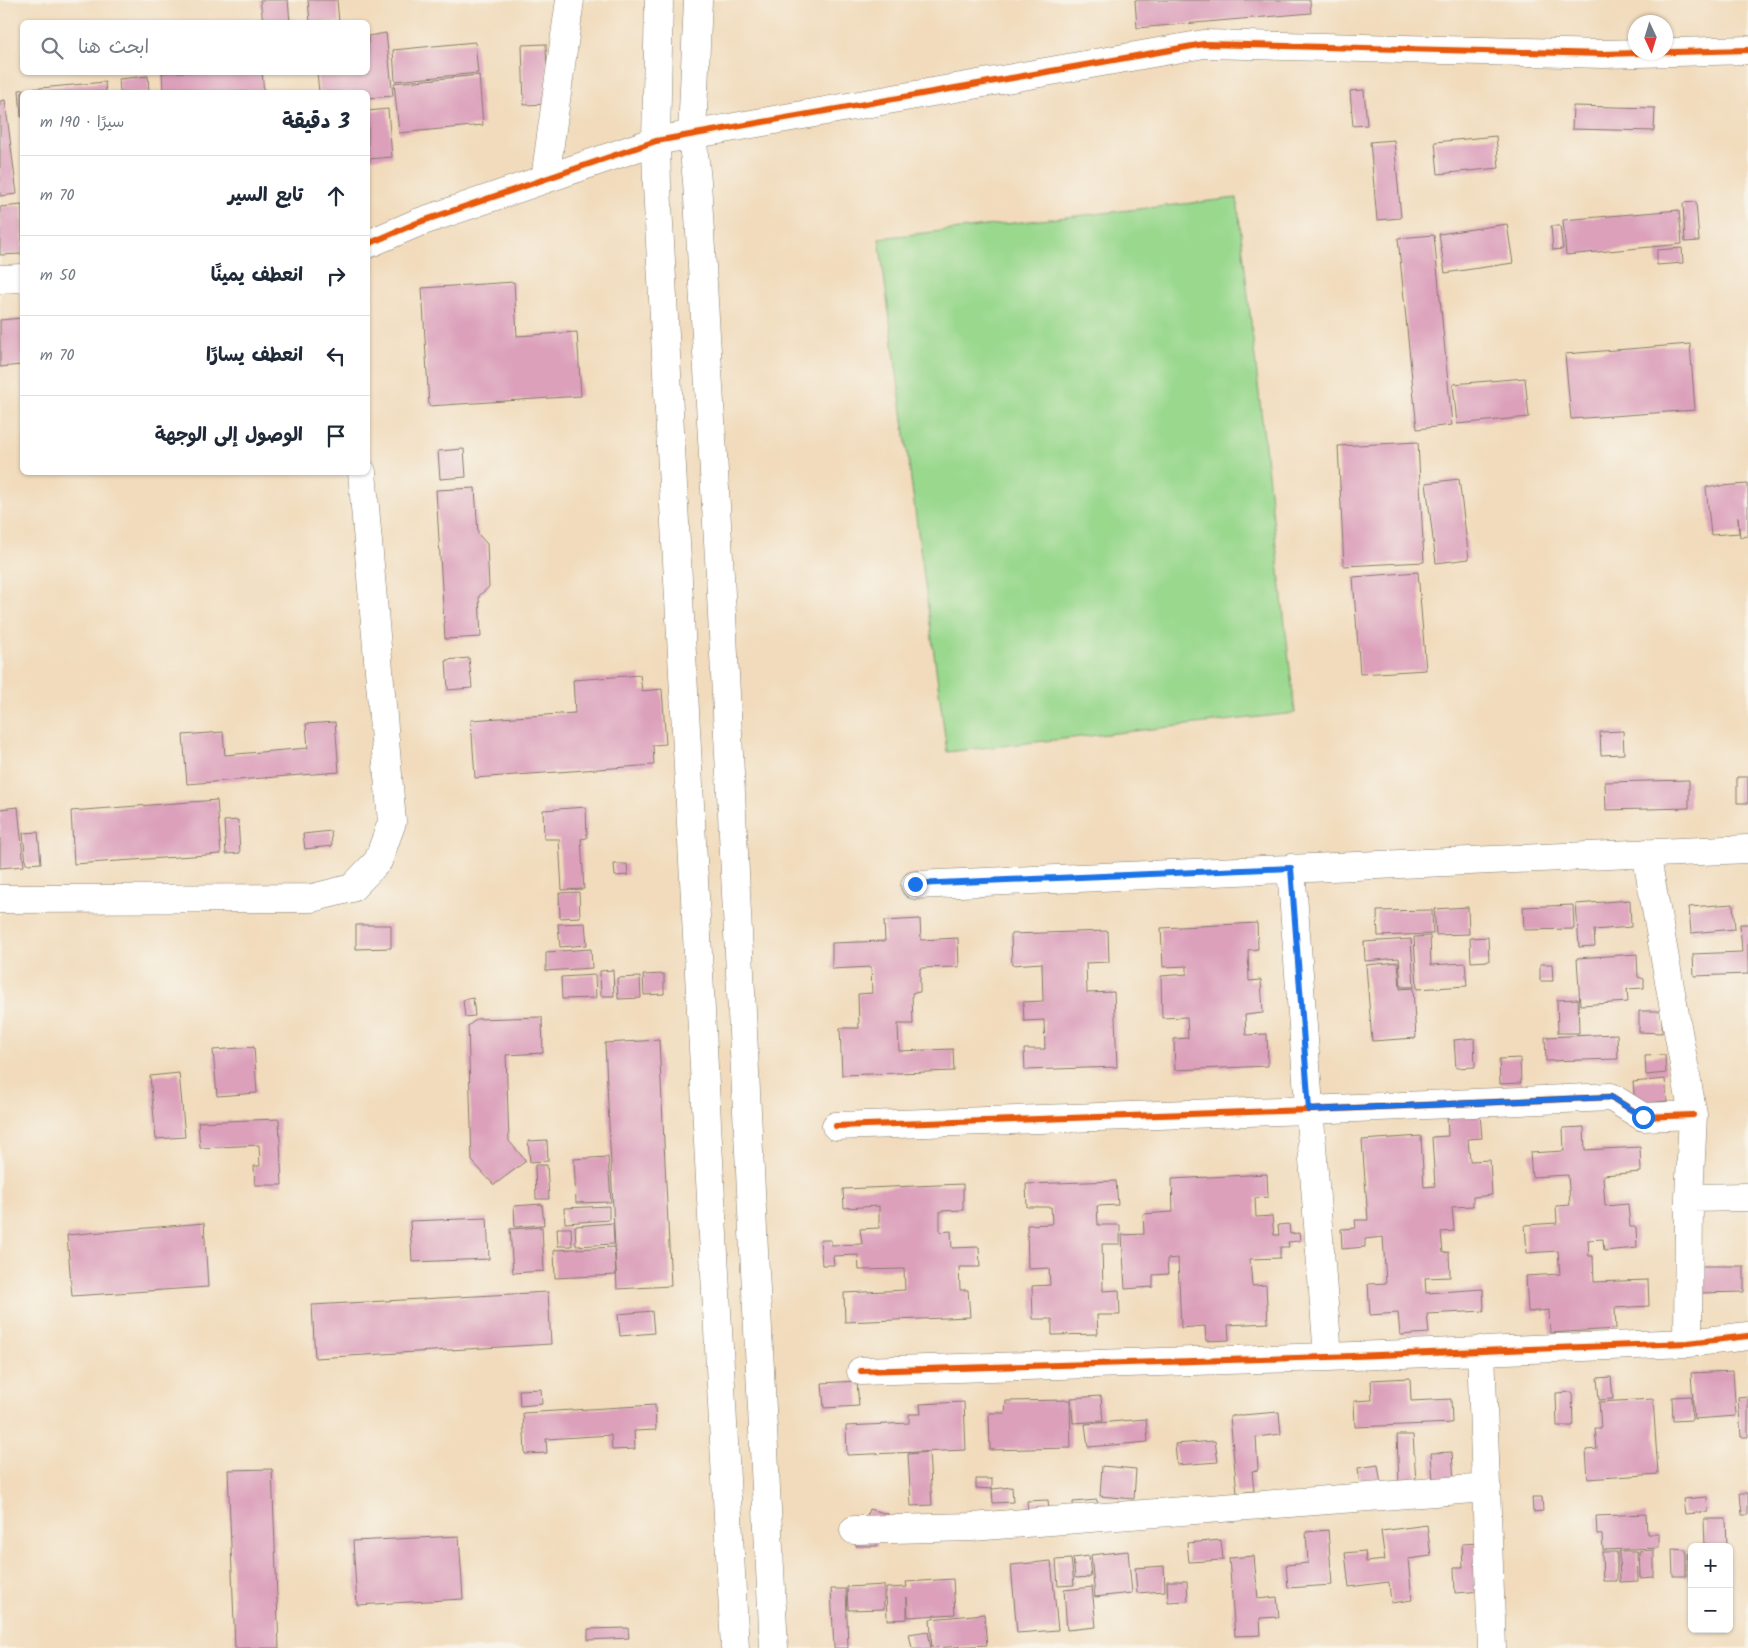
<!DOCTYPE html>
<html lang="ar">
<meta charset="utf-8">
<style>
:root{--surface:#fff;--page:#f6f6f7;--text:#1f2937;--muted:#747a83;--line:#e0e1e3}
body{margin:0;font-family:Kalam,"Playpen Sans Arabic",sans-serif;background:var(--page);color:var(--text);direction:rtl}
.controls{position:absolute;right:15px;bottom:15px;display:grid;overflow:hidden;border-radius:8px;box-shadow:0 1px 4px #0004}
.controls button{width:45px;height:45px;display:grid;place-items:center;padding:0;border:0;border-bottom:1px solid var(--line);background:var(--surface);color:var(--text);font:25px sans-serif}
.compass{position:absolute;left:1628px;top:15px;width:45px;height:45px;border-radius:50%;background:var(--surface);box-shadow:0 1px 4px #0004;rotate:176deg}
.stop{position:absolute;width:15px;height:15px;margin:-11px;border:4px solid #1a73e8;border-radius:50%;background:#fff}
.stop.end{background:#1a73e8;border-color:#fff;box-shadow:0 1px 5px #0008}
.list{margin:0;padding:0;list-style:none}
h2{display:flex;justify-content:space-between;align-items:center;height:65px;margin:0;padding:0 20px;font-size:21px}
h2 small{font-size:16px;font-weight:400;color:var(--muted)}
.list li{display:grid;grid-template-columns:32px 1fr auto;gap:15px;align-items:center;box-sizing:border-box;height:80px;padding:0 20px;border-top:1px solid var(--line)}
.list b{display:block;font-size:19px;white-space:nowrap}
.list em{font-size:16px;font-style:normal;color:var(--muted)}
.icon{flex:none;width:28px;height:28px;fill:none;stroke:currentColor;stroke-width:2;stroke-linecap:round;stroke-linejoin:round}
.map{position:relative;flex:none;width:1748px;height:1648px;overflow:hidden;direction:ltr}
.search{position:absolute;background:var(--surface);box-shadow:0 1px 4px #0004;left:20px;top:20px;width:350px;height:55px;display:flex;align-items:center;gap:12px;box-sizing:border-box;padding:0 18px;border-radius:8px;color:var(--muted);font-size:19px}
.panel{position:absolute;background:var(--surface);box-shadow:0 1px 4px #0004;left:20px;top:90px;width:350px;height:385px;border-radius:8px;direction:rtl}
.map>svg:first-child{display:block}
</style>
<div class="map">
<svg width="1748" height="1648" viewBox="0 0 1748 1648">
<rect width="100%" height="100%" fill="#f7f3e8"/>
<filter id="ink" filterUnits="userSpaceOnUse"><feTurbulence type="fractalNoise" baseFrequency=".02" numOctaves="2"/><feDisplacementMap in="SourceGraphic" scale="10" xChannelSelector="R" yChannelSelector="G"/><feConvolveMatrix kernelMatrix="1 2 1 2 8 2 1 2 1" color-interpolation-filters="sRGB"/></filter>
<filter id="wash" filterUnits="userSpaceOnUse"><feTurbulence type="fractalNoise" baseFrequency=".0096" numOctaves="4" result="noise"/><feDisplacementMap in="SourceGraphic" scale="20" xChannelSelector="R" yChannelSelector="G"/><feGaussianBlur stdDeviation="1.12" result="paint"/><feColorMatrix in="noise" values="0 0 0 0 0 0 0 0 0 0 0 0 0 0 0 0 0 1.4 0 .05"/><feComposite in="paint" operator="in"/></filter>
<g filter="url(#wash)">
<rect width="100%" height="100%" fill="#f1dbbc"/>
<!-- grass -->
<path fill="#99d88d" stroke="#5a7a54" d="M 1237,198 L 1295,713 L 947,752 L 879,238 Z"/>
<g id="blocks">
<!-- building -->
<path fill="#dca0bb" d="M 260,0 L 288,0 L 290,22 L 263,22 Z
M 308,0 L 337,0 L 339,22 L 310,22 Z
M 1135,0 L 1310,0 L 1311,13 L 1137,28 Z
M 386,33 L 393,96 L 368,98 L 368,92 L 319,92 L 317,72 L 368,72 L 368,36 Z
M 475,42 L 478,73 L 395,81 L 393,50 Z
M 546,44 L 548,104 L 524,105 L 522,45 Z
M 170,72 L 262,72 L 264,92 L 163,92 L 162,73 Z
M 479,75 L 483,125 L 399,133 L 394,83 Z
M 148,76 L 149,92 L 120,92 L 119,79 Z
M 105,82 L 106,92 L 22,92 L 22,117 L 21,117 L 19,90 Z
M 1364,90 L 1367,125 L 1353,126 L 1350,91 Z
M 5,100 L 17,194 L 0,196 L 0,101 Z
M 1573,106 L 1655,108 L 1654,131 L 1572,129 Z
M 388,109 L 392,157 L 368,159 L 368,111 Z
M 1496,136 L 1499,168 L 1438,174 L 1435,142 Z
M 1394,140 L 1401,218 L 1377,220 L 1370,142 Z
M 1696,202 L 1699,241 L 1685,242 L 1683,203 Z
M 22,205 L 22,254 L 0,255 L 0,207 Z
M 1679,210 L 1682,244 L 1566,255 L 1563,220 Z
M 1507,224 L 1513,263 L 1445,273 L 1439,234 Z
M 1551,226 L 1560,226 L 1563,249 L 1553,250 Z
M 1434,235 L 1452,425 L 1417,429 L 1398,238 Z
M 1682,248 L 1683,263 L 1657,265 L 1657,250 Z
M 514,282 L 517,336 L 577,332 L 581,396 L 429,406 L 422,288 Z
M 22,318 L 22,365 L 0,367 L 0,320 Z
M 1690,344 L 1695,410 L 1571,419 L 1565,354 Z
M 1525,378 L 1529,417 L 1457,424 L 1453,384 Z
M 1418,442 L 1424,562 L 1344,566 L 1338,446 Z
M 464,449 L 466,477 L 440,479 L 438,451 Z
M 1459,479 L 1469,559 L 1436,563 L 1426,483 Z
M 1748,484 L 1748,536 L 1740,537 L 1738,517 L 1739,533 L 1711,535 L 1706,487 Z
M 475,488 L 478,534 L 487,544 L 489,587 L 479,596 L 481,637 L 445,639 L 436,490 Z
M 1418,572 L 1426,670 L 1360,674 L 1353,577 Z
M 469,658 L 472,688 L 448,690 L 446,660 Z
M 640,675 L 642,691 L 662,689 L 666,744 L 653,745 L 654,765 L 475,778 L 471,720 L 575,713 L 573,680 Z
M 335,722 L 339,772 L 187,784 L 183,735 L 223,732 L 225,755 L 308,748 L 306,724 Z
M 1623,731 L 1624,754 L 1601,755 L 1600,732 Z
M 1737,777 L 1748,777 L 1748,803 L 1737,803 Z
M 1689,780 L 1689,808 L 1606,810 L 1605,782 Z
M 217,800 L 221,854 L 74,864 L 71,811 Z
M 18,807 L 24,866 L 0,868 L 0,809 Z
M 586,807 L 587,838 L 581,839 L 584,889 L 562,890 L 559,839 L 544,839 L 543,810 Z
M 238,820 L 240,853 L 226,854 L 224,821 Z
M 331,831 L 332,846 L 305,849 L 303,834 Z
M 38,832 L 41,863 L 26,864 L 23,833 Z
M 614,864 L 627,864 L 628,875 L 615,876 Z
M 579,892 L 580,917 L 560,918 L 559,893 Z
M 1630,900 L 1631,927 L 1594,930 L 1595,946 L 1579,947 L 1576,904 Z
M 1733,904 L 1735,929 L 1691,933 L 1689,907 Z
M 1573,905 L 1574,929 L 1524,930 L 1523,907 Z
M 1468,907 L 1469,934 L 1436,935 L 1434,909 Z
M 1432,910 L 1433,934 L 1378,936 L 1377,911 Z
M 920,919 L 921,940 L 958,938 L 959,967 L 920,968 L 920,992 L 912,993 L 913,1024 L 898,1024 L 899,1051 L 953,1049 L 954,1071 L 842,1075 L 840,1028 L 859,1028 L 858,994 L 872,993 L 871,967 L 832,969 L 832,943 L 885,941 L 884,921 Z
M 585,923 L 587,945 L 560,947 L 558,924 Z
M 1257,923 L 1258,949 L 1248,950 L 1249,981 L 1261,980 L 1263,1013 L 1245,1015 L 1246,1035 L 1267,1034 L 1268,1066 L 1175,1070 L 1174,1039 L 1188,1038 L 1187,1017 L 1162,1018 L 1161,976 L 1187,974 L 1187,966 L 1163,967 L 1161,928 Z
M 1740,924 L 1748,924 L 1748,974 L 1694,976 L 1693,954 L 1742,952 Z
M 356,925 L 391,925 L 391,948 L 356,949 Z
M 1108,931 L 1109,962 L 1086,963 L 1087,993 L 1114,992 L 1117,1067 L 1025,1070 L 1024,1049 L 1045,1049 L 1044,1020 L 1024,1021 L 1023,1002 L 1043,1001 L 1042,963 L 1012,965 L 1011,934 Z
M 1430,936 L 1431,965 L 1465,963 L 1467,986 L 1417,989 L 1414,937 Z
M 1488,937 L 1489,961 L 1471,962 L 1470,938 Z
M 1411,939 L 1414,987 L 1401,987 L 1399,958 L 1365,961 L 1364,942 Z
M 591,949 L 592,968 L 546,971 L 546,952 Z
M 1637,954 L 1638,977 L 1644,979 L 1644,988 L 1627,989 L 1628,1002 L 1580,1005 L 1577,958 Z
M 1398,962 L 1400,989 L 1413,988 L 1416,1038 L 1372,1041 L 1366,965 Z
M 1540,964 L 1552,964 L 1553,981 L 1540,981 Z
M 613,970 L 614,996 L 601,996 L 600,971 Z
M 664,974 L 664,994 L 644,995 L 643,975 Z
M 595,975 L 596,998 L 562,999 L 561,977 Z
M 640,977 L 641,998 L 618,999 L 617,978 Z
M 473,998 L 475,1016 L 465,1017 L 463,1000 Z
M 1578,999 L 1579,1033 L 1558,1033 L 1557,1000 Z
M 1639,1011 L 1662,1011 L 1662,1033 L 1639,1032 Z
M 542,1017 L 543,1053 L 506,1055 L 509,1141 L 526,1161 L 494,1185 L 472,1161 L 468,1026 L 477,1019 Z
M 1617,1034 L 1618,1059 L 1546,1061 L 1545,1037 Z
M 1474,1038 L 1475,1067 L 1456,1068 L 1454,1040 Z
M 659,1040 L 671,1286 L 617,1289 L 605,1043 Z
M 254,1047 L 257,1093 L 217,1096 L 213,1050 Z
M 1665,1055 L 1666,1073 L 1646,1075 L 1645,1056 Z
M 1520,1058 L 1521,1083 L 1500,1084 L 1499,1059 Z
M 179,1073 L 185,1137 L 156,1139 L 150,1076 Z
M 1665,1079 L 1667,1101 L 1635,1104 L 1633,1082 Z
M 1480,1114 L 1482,1138 L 1468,1139 L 1470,1161 L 1490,1160 L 1492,1195 L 1473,1197 L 1473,1206 L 1452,1207 L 1454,1231 L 1441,1232 L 1443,1253 L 1449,1252 L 1450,1277 L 1425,1278 L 1426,1293 L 1483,1289 L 1484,1311 L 1427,1314 L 1429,1333 L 1400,1335 L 1398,1313 L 1370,1315 L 1368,1284 L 1386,1283 L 1383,1237 L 1365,1239 L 1365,1247 L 1342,1249 L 1341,1229 L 1356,1228 L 1355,1220 L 1368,1220 L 1362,1140 L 1421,1136 L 1424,1187 L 1435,1186 L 1432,1137 L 1448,1136 L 1447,1117 Z
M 279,1119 L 282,1185 L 255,1185 L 254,1166 L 260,1166 L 259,1145 L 200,1148 L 198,1122 Z
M 1584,1127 L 1585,1150 L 1640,1147 L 1641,1172 L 1603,1175 L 1605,1206 L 1628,1204 L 1630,1227 L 1636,1227 L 1637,1248 L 1604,1251 L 1603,1239 L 1588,1240 L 1589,1256 L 1593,1256 L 1594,1282 L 1648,1280 L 1649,1306 L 1615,1308 L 1616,1329 L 1550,1333 L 1549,1310 L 1528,1312 L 1526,1276 L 1560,1274 L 1558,1251 L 1527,1253 L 1525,1225 L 1557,1223 L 1556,1206 L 1570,1205 L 1568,1175 L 1532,1177 L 1530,1153 L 1564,1151 L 1563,1128 Z
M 547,1140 L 548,1161 L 530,1162 L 528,1141 Z
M 608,1157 L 611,1202 L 576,1203 L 574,1159 Z
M 535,1165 L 547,1165 L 549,1199 L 536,1199 Z
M 1267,1174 L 1268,1197 L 1255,1198 L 1256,1217 L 1272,1216 L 1274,1235 L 1279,1235 L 1278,1225 L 1289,1224 L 1290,1234 L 1299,1233 L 1300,1241 L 1288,1242 L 1289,1247 L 1280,1247 L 1280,1258 L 1250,1259 L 1252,1286 L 1266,1285 L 1268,1323 L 1228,1325 L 1229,1340 L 1206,1341 L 1205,1326 L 1181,1328 L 1178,1258 L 1167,1259 L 1168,1274 L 1153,1275 L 1153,1287 L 1125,1289 L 1122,1235 L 1144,1234 L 1143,1214 L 1173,1212 L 1172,1179 Z
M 1116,1181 L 1118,1205 L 1097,1206 L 1098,1225 L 1120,1225 L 1120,1244 L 1102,1244 L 1103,1291 L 1119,1290 L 1120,1315 L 1097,1315 L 1098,1334 L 1052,1335 L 1052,1319 L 1033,1319 L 1032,1286 L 1050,1285 L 1049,1268 L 1028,1269 L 1027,1225 L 1052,1224 L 1051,1207 L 1027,1207 L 1026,1184 Z
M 963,1184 L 963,1210 L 940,1211 L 940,1232 L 951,1231 L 952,1248 L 979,1247 L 980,1267 L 959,1267 L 960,1290 L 968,1290 L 970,1317 L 845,1322 L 844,1293 L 905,1290 L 904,1269 L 859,1270 L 858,1255 L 833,1256 L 834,1265 L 822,1265 L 820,1240 L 831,1240 L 831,1245 L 862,1244 L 860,1229 L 879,1228 L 879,1206 L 844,1208 L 843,1189 Z
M 542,1204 L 544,1225 L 515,1227 L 514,1206 Z
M 609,1206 L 609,1220 L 565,1223 L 564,1208 Z
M 487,1218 L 489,1259 L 412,1262 L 410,1221 Z
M 204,1223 L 208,1287 L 72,1296 L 67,1235 Z
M 613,1223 L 614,1244 L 576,1246 L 575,1226 Z
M 542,1227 L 544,1271 L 513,1273 L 510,1229 Z
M 557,1228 L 571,1228 L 572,1246 L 558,1246 Z
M 614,1247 L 616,1275 L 555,1278 L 554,1250 Z
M 1699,1266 L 1744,1266 L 1744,1292 L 1699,1293 Z
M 548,1292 L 551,1344 L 315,1358 L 312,1305 Z
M 652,1311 L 654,1333 L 620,1336 L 618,1314 Z
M 1733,1371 L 1736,1416 L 1694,1419 L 1691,1373 Z
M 1611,1377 L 1613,1399 L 1599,1400 L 1597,1378 Z
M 1410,1378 L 1411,1401 L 1451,1399 L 1452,1423 L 1355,1427 L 1354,1401 L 1372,1400 L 1371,1380 Z
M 857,1381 L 859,1406 L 824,1408 L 822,1383 Z
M 541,1389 L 542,1404 L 520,1406 L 519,1390 Z
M 1572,1392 L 1573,1426 L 1557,1426 L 1556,1393 Z
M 1101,1396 L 1103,1421 L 1073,1423 L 1071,1398 Z
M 1691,1396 L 1692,1420 L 1673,1421 L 1672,1397 Z
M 1748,1396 L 1748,1437 L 1741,1437 L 1738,1397 Z
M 1653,1399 L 1658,1474 L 1588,1479 L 1586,1450 L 1597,1449 L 1595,1428 L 1601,1428 L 1599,1402 Z
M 1070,1400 L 1071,1448 L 990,1450 L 989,1413 L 1005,1413 L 1006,1401 Z
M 964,1402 L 966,1450 L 847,1455 L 846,1426 L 909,1423 L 909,1414 L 921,1414 L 920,1404 Z
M 655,1405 L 656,1430 L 634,1431 L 635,1449 L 612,1450 L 611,1435 L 546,1439 L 547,1453 L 525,1454 L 523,1413 Z
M 1279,1412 L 1281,1434 L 1256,1437 L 1258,1470 L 1252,1471 L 1254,1491 L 1237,1493 L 1230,1416 Z
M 1146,1419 L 1148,1442 L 1088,1447 L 1085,1424 Z
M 1397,1435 L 1413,1435 L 1416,1483 L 1399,1484 Z
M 1215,1441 L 1218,1462 L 1177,1465 L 1175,1444 Z
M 929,1452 L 932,1505 L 911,1506 L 908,1454 Z
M 1452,1452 L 1454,1482 L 1433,1483 L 1431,1453 Z
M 1378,1465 L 1381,1485 L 1360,1487 L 1358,1468 Z
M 1102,1466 L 1136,1469 L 1134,1499 L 1100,1496 Z
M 272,1469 L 279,1648 L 235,1648 L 228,1470 Z
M 976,1479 L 992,1479 L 992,1489 L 976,1488 Z
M 1012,1487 L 1013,1502 L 993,1503 L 992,1489 Z
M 1740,1493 L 1748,1493 L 1748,1515 L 1742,1515 Z
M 1532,1497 L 1542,1497 L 1543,1511 L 1533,1512 Z
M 1707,1497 L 1708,1512 L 1685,1514 L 1683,1499 Z
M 1048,1500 L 1049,1512 L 1028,1513 L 1027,1501 Z
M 1097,1500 L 1098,1514 L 1074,1516 L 1073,1502 Z
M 869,1509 L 888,1514 L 886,1522 L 866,1518 Z
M 1646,1514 L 1647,1534 L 1659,1534 L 1659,1548 L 1603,1550 L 1602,1535 L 1597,1534 L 1596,1516 Z
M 1704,1519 L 1726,1519 L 1727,1547 L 1705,1547 Z
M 1427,1525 L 1431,1556 L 1408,1559 L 1412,1600 L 1391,1603 L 1389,1582 L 1349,1587 L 1345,1553 L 1365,1551 L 1366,1562 L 1385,1560 L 1381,1531 Z
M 1328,1530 L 1332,1585 L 1288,1588 L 1286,1565 L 1308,1563 L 1306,1532 Z
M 459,1536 L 463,1599 L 357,1605 L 353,1541 Z
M 856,1538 L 877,1539 L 877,1546 L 856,1546 Z
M 1221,1540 L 1223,1560 L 1189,1562 L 1187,1543 Z
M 1480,1543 L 1483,1591 L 1455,1593 L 1454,1567 L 1463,1567 L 1462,1544 Z
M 1672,1549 L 1686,1550 L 1686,1576 L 1673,1576 Z
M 1654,1550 L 1654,1577 L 1640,1578 L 1639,1551 Z
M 1128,1551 L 1132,1593 L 1095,1597 L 1091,1555 Z
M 1619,1551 L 1637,1551 L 1638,1581 L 1620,1582 Z
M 1602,1552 L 1617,1552 L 1617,1581 L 1603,1581 Z
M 1688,1554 L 1692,1554 L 1692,1580 L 1689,1580 Z
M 1089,1556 L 1091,1577 L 1075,1578 L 1073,1558 Z
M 1254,1556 L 1258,1599 L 1277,1597 L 1279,1617 L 1260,1618 L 1261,1635 L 1235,1636 L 1229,1558 Z
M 1071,1559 L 1074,1585 L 1058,1586 L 1056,1560 Z
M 1051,1561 L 1058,1630 L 1017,1633 L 1011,1565 Z
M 1164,1566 L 1165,1591 L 1137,1593 L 1135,1568 Z
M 953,1579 L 955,1614 L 908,1617 L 907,1597 L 907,1619 L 887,1620 L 886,1588 L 907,1587 L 906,1582 Z
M 1167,1581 L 1187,1581 L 1188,1601 L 1168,1602 Z
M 884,1585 L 884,1609 L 848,1610 L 847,1587 Z
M 1092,1587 L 1096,1627 L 1067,1630 L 1064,1590 Z
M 831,1589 L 846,1589 L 848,1648 L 834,1648 Z
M 984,1614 L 987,1645 L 932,1648 L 930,1619 Z
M 628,1628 L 629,1638 L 588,1640 L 588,1629 Z
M 928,1631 L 931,1648 L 912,1648 L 909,1634 Z"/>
</g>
</g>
<g filter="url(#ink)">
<use href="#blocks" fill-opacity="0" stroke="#867c6c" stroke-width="1"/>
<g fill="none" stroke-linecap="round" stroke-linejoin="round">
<!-- minor casing -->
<g stroke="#867c6c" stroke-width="29">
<path id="minor" d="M 545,179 L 570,0
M 368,244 L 417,223 L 656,141 L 1204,44 L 1603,54 L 1748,50
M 0,279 L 22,278
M 1646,853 L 1693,1115 L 1689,1198 L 1688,1343
M 1291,868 L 1328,1357
M 915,885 L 1748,849
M 0,899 L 312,898 L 352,888 L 378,861 L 392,822 L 362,472
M 836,1126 L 1309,1110 L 1611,1097 L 1643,1117 L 1693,1115
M 1689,1198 L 1748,1197
M 1481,1350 L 1492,1648
M 861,1371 L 1328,1357 L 1688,1343 L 1748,1336
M 854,1530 L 972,1527 L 1487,1488"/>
</g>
<!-- major casing -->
<g stroke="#867c6c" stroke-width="29">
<path id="major" d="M 659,0 L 656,141 L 657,186 L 735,1648
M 698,0 L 692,134 L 697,181 L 720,575 L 774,1648"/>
</g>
<!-- minor -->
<use href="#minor" stroke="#fff" stroke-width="28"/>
<!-- major -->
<use href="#major" stroke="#fff" stroke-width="28"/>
<!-- cycleway casing -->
<g stroke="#f7f3e8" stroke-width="9">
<path id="cycleway" d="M 368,244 L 417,223 L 656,141 L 1204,44 L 1603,54 L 1748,50
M 836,1126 L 1309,1110 L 1611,1097 L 1643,1117 L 1693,1115
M 861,1371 L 1328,1357 L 1688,1343 L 1748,1336"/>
</g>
<!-- cycleway -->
<use href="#cycleway" stroke="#e8590c" stroke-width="6"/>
</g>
</g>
<g fill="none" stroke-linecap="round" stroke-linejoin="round" filter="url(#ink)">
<!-- route -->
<path stroke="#1a73e8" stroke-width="6" d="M 915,884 L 1291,868 L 1309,1110 L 1611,1097 L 1643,1117"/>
</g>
</svg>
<div class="controls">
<button>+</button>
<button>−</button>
</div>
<svg class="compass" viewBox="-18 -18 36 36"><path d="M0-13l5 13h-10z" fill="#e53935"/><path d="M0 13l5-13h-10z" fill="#747a83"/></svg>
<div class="stop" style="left:1643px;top:1117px"></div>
<div class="stop end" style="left:915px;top:884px"></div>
<div class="search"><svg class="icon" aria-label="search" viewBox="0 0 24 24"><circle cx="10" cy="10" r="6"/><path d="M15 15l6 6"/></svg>ابحث هنا</div>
<section class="panel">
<h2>3 دقيقة<small>سيرًا · 190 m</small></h2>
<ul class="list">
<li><svg class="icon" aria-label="ahead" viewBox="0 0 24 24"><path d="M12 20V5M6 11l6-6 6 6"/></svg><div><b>تابع السير</b></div><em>70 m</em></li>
<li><svg class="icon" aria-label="right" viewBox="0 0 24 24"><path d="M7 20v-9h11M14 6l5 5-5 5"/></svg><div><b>انعطف يمينًا</b></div><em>50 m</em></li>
<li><svg class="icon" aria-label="left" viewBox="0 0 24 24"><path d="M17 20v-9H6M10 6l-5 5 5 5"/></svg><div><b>انعطف يسارًا</b></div><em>70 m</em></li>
<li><svg class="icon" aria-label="arrive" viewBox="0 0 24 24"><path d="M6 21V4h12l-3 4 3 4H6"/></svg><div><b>الوصول إلى الوجهة</b></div></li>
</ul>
</section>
</div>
